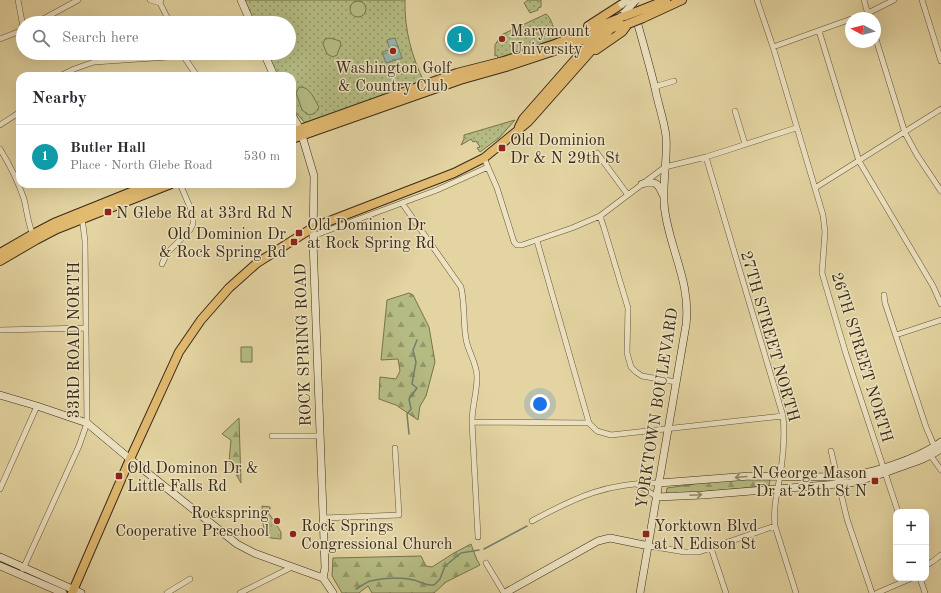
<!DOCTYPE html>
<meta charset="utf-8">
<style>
:root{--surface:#fff;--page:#f7f7f7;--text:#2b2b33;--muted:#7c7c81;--line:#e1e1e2;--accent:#8f2418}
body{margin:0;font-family:"Old Standard TT",serif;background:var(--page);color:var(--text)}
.controls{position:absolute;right:12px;bottom:12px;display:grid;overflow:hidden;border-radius:8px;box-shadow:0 4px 16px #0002}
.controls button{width:36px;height:36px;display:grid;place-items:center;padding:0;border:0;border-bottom:1px solid var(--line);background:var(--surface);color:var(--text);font:20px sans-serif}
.compass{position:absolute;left:845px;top:12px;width:36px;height:36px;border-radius:50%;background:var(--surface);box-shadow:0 4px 16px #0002;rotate:277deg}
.you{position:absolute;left:540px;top:404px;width:14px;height:14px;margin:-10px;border:3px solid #fff;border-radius:50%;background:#1a73e8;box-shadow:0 0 0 6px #1a73e833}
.badge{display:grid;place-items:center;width:26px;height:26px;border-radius:50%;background:var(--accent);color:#fff;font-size:13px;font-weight:700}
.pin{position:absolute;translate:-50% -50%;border:2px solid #fff;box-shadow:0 1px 4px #0006}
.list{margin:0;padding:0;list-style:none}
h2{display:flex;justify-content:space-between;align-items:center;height:52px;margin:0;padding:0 16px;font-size:17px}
h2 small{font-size:13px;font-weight:400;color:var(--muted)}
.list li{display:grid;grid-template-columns:26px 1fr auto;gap:12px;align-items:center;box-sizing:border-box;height:64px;padding:0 16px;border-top:1px solid var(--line)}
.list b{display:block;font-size:15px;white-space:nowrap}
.list p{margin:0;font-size:13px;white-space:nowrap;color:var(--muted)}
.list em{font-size:13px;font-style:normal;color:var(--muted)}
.icon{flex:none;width:22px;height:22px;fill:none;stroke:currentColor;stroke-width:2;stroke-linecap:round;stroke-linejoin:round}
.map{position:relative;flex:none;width:941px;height:593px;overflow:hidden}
.search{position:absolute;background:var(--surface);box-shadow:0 4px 16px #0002;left:16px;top:16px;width:280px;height:44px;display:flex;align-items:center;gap:10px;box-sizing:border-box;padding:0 14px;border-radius:22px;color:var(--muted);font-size:15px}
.panel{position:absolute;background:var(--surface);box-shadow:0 4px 16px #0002;left:16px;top:72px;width:280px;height:116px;border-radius:12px}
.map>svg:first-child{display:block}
</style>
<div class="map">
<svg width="941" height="593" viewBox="0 0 941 593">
<defs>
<pattern id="grass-dots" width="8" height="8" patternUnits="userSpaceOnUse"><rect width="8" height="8" fill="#b5bc83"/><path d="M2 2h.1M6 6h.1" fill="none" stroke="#94996a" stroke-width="1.8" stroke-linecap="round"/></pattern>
<pattern id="forest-firs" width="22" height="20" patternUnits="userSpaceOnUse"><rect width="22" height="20" fill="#b5bc83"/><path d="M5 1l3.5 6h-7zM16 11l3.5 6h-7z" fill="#94996a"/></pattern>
<pattern id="park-tufts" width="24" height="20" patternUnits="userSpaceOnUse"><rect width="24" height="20" fill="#b5bc83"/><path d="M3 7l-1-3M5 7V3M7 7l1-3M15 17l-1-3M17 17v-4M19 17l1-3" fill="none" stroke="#94996a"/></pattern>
<pattern id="water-ripples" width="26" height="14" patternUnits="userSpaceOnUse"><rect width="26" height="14" fill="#96b7ab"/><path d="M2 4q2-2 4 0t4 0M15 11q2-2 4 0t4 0" fill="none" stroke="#7b958a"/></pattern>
</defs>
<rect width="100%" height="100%" fill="#e3d4a1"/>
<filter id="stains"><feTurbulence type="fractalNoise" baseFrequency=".005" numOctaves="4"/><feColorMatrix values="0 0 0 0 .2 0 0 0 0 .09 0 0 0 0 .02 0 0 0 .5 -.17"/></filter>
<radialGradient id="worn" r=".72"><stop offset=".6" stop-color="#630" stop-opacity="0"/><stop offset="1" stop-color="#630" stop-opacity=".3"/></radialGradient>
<!-- grass -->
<path fill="url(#grass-dots)" stroke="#77734d" d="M 244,0 L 405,0 C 404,29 412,57 424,82 L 305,123 L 292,108 L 292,76 L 276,76 L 266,53 L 289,53 L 289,23 L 253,23 Z
M 528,0 L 541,0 L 541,7 L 538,8 L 538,10 L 530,13 L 524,3 Z
M 546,14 C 552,18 554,30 556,38 L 555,39 L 498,58 L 497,55 L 495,56 L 495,45 L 501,35 Z
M 515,120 L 499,138 L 480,152 L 477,148 L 480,147 L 476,141 L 473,142 L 471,139 L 461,145 L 464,139 L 464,135 Z"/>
<!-- forest -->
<path fill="url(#forest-firs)" stroke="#77734d" d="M 409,293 L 413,295 L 429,327 L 435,362 L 426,396 L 420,406 L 418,420 L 396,405 L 379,399 L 380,377 L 396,379 L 400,371 L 398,359 L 381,360 L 387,300 Z
M 239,418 L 241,483 L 229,462 L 231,440 L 222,434 Z
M 745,479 L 770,479 L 769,486 L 666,495 L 667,488 L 689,485 L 702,482 Z
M 471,544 L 477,560 L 480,565 L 446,582 L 434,593 L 372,593 L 368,586 L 359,593 L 342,593 L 332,576 L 333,558 L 421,556 L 426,566 L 432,567 L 454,553 Z"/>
<!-- park -->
<path fill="url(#park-tufts)" stroke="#77734d" d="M 262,506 L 270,507 L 270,509 L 268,512 L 281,532 L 281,539 L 271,538 L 264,535 Z"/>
<!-- pitch -->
<path fill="#b5bc83" stroke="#77734d" d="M350 9a8 8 0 1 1 16 0a8 8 0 1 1-16 0Z
M 330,38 L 340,41 L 341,44 L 337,55 L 333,57 L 327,54 L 323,44 L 325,39 Z
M 299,87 C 310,86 314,99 319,107 C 317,112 314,114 309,115 L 302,110 L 296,93 Z
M 241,347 L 252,347 L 252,362 L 241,362 Z"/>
<!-- water -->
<path fill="url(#water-ripples)" stroke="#717f70" d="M 395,38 L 402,58 L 386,63 L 382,52 L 390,50 L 387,40 Z"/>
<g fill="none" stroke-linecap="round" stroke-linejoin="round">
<!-- stream -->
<path stroke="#717f70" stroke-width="1.5" d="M 409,434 L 407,414 L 411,409 L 409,399 L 417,388 L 412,384 L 416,362 L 413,350 L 417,340
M 484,549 L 527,526
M 356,589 C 361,586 365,583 370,581 C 384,578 400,577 414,580 C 421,582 426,586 434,585 L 440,579 L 445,566 L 461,553 L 479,550"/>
<!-- street casing -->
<g stroke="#64543a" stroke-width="6">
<path id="street" d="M 18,0 L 23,27
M 150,0 L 160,3 L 161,0
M 757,0 L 773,47 L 823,215 L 825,232 L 822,273 L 846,354 L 898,512
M 864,0 L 869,18
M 922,0 L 941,61
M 160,3 L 170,23
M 855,18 L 868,13 L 894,0
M 36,23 L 78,0
M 819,31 L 859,161 L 933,286 L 941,304
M 875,36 L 905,133 L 917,155 L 941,191
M 0,39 L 23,30
M 773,47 L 851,19
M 182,54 L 197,76
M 60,76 L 74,69 L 94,62 L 183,56
M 654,87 L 674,81
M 735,111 L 745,144
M 0,125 L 20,112
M 0,149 C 10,165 18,181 24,199 C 27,211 28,224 33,235
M 597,153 L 628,195
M 706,157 L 783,416 C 785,435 783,457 780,476 C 777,493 773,509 775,526 L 796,593
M 484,158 L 497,188 L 514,242 L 517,245 L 522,245 L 572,228 L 600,216 L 665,167 L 706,157 L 796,128
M 815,188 L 941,109
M 402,203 L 461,287 C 465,304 463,321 466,339 C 468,352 477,363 477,377 C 477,392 472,407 472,422 L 478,537
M 600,216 L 604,228 L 628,308 L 627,353 L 631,367 L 636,372 L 642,376 L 676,382
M 313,236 L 437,190 L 488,167
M 537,241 L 589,423
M 162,264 L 167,253 L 190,230 L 193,224 L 193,214 L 180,184
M 884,295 L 885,303 L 926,427 L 935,448
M 0,330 L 86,328
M 896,335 L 941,320
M 472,422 L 589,423 L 597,431 L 611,435 L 783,416
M 272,436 L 319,436
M 831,451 L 847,519 L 872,593
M 931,456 L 941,470
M 638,485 L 657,497
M 0,489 L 37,406
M 324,518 L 399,515 L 395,448
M 532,521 C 576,497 609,482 659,483
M 649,546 L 685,552 L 699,552 L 775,526
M 711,548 L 726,593
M 486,563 L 504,593
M 926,565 L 932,562 L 941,555
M 23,569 L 79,446 L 87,423 L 85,241 L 82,217
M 920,578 L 925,593
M 167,593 L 190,579
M 240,593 L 292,567
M 877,593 L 912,578"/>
</g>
<!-- secondary casing -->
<g stroke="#392a17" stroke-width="8">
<path id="secondary" d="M 241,0 L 251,23
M 631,0 C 639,29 648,59 655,88 C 658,104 664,120 666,136 C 668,161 661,187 665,212 C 671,252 691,283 686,325 L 640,593
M 264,53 L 274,76
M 292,115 L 300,129 L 314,176 L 313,241 L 325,568 L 323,578
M 642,184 C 655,180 658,183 663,195
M 0,395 L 37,406 L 87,423 L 130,459 L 237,544 L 254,553 L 323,578 L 333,593
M 659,483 L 750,476 L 838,477 C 868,475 916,460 941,442
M 657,497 L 703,495 L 850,483 C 866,479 880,475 895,469 C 912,463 927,459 941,449
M 0,557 L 81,593
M 0,566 L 63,593
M 505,593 L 598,541 L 610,538 L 649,546"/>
</g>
<!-- primary casing -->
<g stroke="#392a17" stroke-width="10">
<path id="primary" d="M 641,10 L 666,0
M 643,18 L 682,0
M 588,26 L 622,4
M 596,50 L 622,32 L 628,24
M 519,127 L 523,119 L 595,37
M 292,132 L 457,73 L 504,61 L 555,44 L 620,18
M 292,139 L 460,80 L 506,67 L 557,50 L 609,29 L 628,24
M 0,253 L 33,234 L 54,223 L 151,184
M 0,261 L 36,240 L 57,229 L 171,184
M 72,593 L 130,459 L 179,352 L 201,320 L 229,288 L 257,263 L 314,227 L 454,173 L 484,158 L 528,122 L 621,17"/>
</g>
<!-- street -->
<use href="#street" stroke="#ede3c2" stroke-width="5"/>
<!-- secondary -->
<use href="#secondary" stroke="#ede3c2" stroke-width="7"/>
<!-- primary -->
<use href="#primary" stroke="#e2ba70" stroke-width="8"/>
<!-- secondary-bridge casing -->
<g stroke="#392a17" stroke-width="8" stroke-linecap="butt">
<path id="secondary-bridge" d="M 622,4 L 627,0
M 625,12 L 636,0"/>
</g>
<!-- primary-bridge casing -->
<g stroke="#392a17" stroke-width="10" stroke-linecap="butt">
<path id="primary-bridge" d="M 625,16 L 641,10
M 628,24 L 643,18"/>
</g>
<!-- secondary-bridge -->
<use href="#secondary-bridge" stroke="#ede3c2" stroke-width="7"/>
<!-- primary-bridge -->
<use href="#primary-bridge" stroke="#e2ba70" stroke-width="8"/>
</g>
<!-- one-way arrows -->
<defs><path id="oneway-shaft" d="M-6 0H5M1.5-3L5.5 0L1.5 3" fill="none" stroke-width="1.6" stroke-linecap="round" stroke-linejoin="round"/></defs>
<g stroke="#93866c">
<use href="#oneway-shaft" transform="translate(741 477) rotate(175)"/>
<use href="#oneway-shaft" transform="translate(696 495) rotate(-3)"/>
</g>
<!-- markers -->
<g fill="#8f2418" stroke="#ede3c2" stroke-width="1.5">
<circle cx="502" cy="39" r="4"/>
<circle cx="393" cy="51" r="4"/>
<rect x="498" y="144" width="8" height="8" rx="2"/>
<rect x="104" y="208" width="8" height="8" rx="2"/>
<rect x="295" y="229" width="8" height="8" rx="2"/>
<rect x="290" y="238" width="8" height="8" rx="2"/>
<rect x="115" y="472" width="8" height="8" rx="2"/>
<rect x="871" y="477" width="8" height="8" rx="2"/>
<circle cx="277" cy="521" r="4"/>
<circle cx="293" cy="534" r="4"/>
<rect x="642" y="530" width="8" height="8" rx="2"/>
</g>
<g text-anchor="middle" stroke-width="3" stroke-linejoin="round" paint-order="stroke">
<!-- poi labels -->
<g font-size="16" fill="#392a17" stroke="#ede3c2" text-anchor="start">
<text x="510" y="36">Marymount<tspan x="510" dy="18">University</tspan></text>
<text x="393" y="73" text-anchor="middle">Washington Golf<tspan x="393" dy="18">&amp; Country Club</tspan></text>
<text x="510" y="145">Old Dominion<tspan x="510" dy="18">Dr &amp; N 29th St</tspan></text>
<text x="116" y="218">N Glebe Rd at 33rd Rd N</text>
<text x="307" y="230">Old Dominion Dr<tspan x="307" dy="18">at Rock Spring Rd</tspan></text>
<text x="286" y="239" text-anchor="end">Old Dominion Dr<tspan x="286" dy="18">&amp; Rock Spring Rd</tspan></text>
<text x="127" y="473">Old Dominon Dr &amp;<tspan x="127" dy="18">Little Falls Rd</tspan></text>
<text x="867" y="478" text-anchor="end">N George Mason<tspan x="867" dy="18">Dr at 25th St N</tspan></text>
<text x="269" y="518" text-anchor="end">Rockspring<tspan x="269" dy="18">Cooperative Preschool</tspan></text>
<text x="301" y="531">Rock Springs<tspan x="301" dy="18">Congressional Church</tspan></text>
<text x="654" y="531">Yorktown Blvd<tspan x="654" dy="18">at N Edison St</tspan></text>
</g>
<!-- street labels -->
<g font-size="16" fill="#392a17" stroke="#ede3c2">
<text transform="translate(771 336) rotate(74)" y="6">27TH STREET NORTH</text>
<text transform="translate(73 340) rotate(-90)" y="6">33RD ROAD NORTH</text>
<text transform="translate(302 345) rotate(-92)" y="6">ROCK SPRING ROAD</text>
<text transform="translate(863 357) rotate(73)" y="6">26TH STREET NORTH</text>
<text transform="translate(656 408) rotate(-81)" y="6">YORKTOWN BOULEVARD</text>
</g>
</g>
<rect width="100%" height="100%" filter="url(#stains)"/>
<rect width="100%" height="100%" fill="url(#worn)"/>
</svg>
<div class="controls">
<button>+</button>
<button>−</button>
</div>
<svg class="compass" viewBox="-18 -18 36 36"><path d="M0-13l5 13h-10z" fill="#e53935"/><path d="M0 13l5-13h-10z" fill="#7c7c81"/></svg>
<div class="you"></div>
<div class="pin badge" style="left:460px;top:39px;background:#0f9aa8">1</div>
<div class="search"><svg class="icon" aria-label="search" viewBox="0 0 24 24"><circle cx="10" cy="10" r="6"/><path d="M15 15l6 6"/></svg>Search here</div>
<section class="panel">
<h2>Nearby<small></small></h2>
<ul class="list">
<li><span class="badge" style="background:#0f9aa8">1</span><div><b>Butler Hall</b><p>Place · North Glebe Road</p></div><em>530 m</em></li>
</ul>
</section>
</div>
